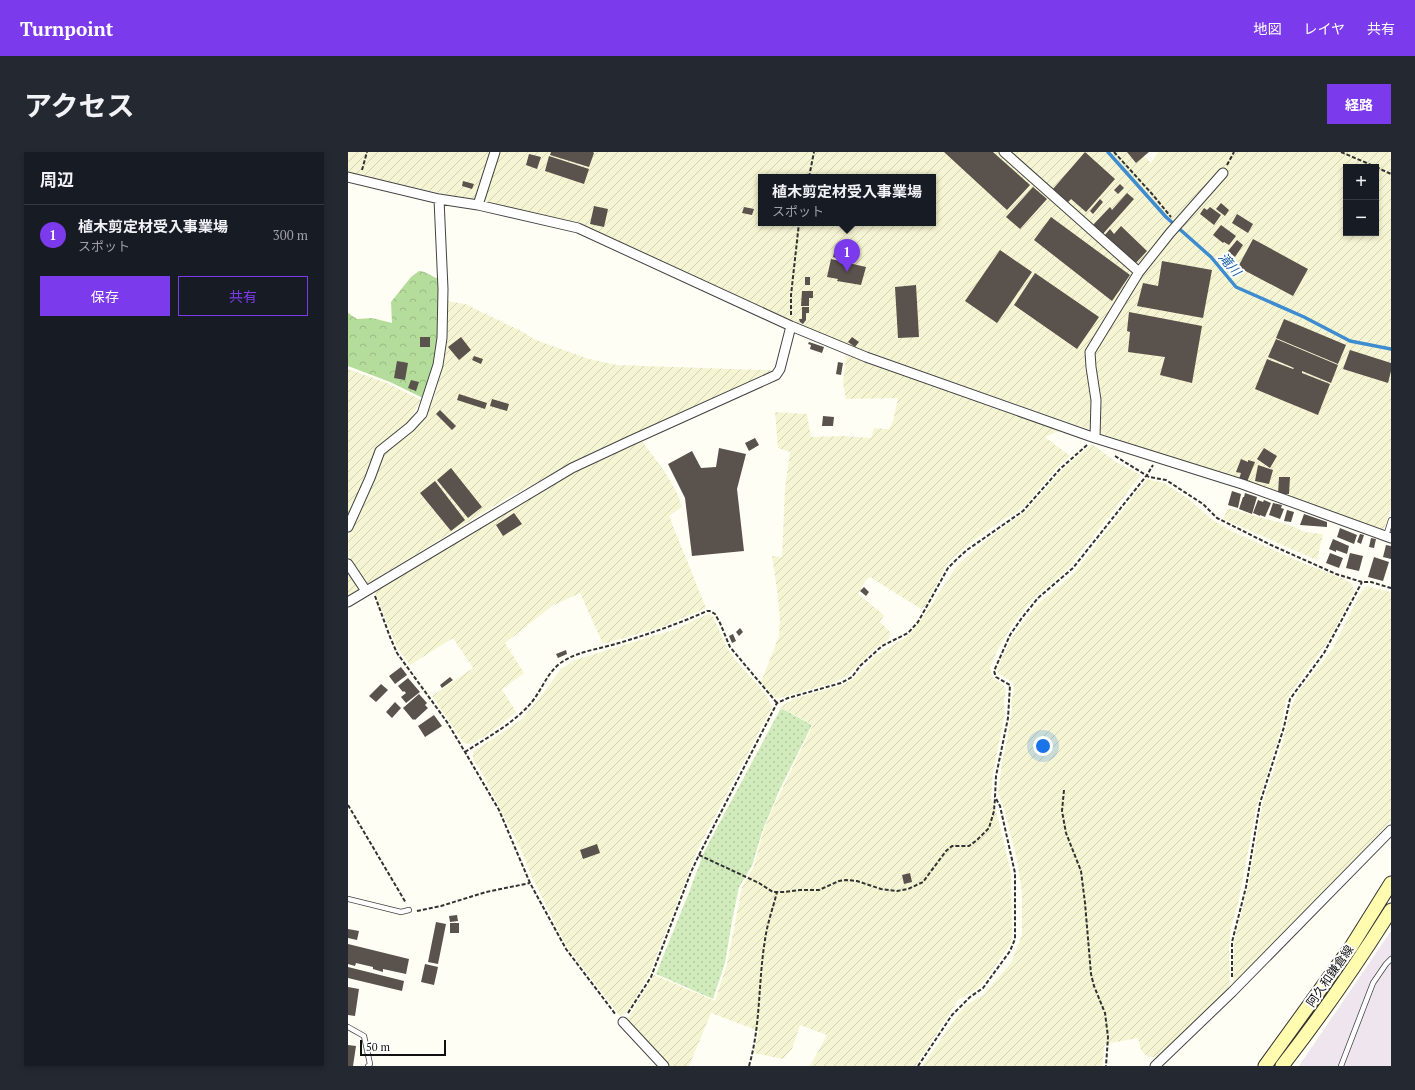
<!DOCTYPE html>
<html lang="ja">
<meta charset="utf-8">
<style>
:root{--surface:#171b24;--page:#242831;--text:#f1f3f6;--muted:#9ea1a6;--line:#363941;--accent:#7c3aed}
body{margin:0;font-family:"PT Serif","Noto Sans JP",serif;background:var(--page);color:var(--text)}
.controls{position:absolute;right:12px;top:12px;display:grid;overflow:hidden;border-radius:0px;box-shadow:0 2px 6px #0003}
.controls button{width:36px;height:36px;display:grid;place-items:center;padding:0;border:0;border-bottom:1px solid var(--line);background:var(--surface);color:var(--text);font:20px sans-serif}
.scale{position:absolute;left:12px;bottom:10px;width:86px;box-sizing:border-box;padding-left:4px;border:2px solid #101010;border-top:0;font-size:11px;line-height:14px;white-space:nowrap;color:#101010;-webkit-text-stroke:3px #fff;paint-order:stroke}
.you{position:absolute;left:695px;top:594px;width:14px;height:14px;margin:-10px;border:3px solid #fff;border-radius:50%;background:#1a73e8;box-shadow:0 0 0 6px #1a73e833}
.badge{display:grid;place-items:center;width:26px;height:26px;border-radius:50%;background:var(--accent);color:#fff;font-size:13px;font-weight:700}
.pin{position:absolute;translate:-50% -33px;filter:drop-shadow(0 1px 2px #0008)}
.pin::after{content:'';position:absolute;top:21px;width:14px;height:12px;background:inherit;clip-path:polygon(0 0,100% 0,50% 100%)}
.popup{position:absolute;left:410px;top:22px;width:178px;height:52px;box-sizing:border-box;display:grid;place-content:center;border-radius:0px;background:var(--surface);filter:drop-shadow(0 1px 3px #0005);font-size:13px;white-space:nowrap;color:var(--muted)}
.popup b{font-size:15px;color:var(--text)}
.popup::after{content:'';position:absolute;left:50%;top:100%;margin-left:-8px;border:8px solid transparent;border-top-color:var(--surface)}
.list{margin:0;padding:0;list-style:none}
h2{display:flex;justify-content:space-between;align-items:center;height:52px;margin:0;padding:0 16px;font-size:17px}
h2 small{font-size:13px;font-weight:400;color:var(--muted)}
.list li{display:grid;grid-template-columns:26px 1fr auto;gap:12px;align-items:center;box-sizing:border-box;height:60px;padding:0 16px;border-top:1px solid var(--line)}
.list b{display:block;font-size:15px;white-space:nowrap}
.list p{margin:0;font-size:13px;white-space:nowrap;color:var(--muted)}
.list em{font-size:13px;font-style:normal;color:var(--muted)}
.actions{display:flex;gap:8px;padding:12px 16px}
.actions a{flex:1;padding:9px 0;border:1px solid var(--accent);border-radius:0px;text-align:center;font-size:14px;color:var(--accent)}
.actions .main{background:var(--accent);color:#fff}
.map{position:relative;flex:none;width:1043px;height:914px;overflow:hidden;border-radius:0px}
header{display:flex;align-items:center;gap:24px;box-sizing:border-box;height:56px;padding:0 20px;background:var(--accent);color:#fff}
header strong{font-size:19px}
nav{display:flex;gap:22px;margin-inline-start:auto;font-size:14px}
.intro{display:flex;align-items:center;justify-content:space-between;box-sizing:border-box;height:96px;padding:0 24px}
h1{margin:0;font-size:28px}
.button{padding:10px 18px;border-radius:0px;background:var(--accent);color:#fff;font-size:14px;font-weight:700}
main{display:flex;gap:24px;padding:0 24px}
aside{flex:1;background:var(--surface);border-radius:0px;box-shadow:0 2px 6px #0003}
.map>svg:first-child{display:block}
</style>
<header>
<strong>Turnpoint</strong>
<nav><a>地図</a><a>レイヤ</a><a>共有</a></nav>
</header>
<div class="intro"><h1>アクセス</h1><a class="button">経路</a></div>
<main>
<aside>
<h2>周辺<small></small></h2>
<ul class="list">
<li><span class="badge">1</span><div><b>植木剪定材受入事業場</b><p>スポット</p></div><em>300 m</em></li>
</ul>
<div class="actions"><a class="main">保存</a><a>共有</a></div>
</aside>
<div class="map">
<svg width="1043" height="914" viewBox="0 0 1043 914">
<defs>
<pattern id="farmland-furrows" width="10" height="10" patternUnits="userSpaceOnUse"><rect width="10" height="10" fill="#f6f5d3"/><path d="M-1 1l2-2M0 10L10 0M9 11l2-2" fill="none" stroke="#d2d1b4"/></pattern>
<pattern id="grass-dots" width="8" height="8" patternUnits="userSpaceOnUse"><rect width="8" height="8" fill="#d1ebbc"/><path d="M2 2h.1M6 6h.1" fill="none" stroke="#b2c8a1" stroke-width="1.8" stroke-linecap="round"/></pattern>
<pattern id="forest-crowns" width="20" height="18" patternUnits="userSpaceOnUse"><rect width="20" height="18" fill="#b4dc9b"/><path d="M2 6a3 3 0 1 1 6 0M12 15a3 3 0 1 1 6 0" fill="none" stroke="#9abc84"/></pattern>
</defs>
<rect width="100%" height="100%" fill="#fffef4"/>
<!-- industrial -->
<path fill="#eee5ef" d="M 1043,779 L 1043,914 L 951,914 Z"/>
<!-- farmland -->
<path fill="url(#farmland-furrows)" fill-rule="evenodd" d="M 0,0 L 792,0 L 803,11 L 810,0 L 1043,0 L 1043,356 L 1035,380 L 875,323 L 600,229 L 472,182 L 232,71 L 118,47 L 0,20 ZM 998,15 L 1028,15 L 1028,81 L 998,81 ZM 413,25 L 585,25 L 585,71 L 413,71 Z
M 99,149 L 117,152 L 175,180 L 188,188 L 241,207 L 269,213 L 415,218 L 425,218 L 218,315 L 159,346 L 18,433 L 7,418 L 1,404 L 0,390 L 3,376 L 34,305 L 40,297 L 50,291 L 73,269 L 86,246 L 94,218 L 99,187 L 100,162 Z
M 498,203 L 559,223 L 713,277 L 711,279 L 697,285 L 722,304 L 710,315 L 680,350 L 669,360 L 653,369 L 621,392 L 604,407 L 598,414 L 577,454 L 573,457 L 522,425 L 518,428 L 510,442 L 536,463 L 532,470 L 542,480 L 541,487 L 528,496 L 499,524 L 485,531 L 432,546 L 427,546 L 413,530 L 431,484 L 432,468 L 430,445 L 424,404 L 434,405 L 437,337 L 442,300 L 430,296 L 427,260 L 459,262 L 463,285 L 497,284 L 523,286 L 526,276 L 541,277 L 545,269 L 550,246 L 498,247 L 495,232 Z
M 0,217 L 39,231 L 73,248 L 58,275 L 40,288 L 0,366 Z
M 294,289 L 317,320 L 328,339 L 334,355 L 321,364 L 358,456 L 314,475 L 255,492 L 232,441 L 204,454 L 157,491 L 176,521 L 154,537 L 168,560 L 151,574 L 137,584 L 123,592 L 116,591 L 84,544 L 125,516 L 105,486 L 62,513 L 49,495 L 26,438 L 232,317 Z
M 744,292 L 768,310 L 793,323 L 720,417 L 684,448 L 665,472 L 649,499 L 642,516 L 645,526 L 655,533 L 658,538 L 656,550 L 657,562 L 645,620 L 643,646 L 649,662 L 663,721 L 664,781 L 663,791 L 638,827 L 629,837 L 610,848 L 575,903 L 567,914 L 462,914 L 479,883 L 452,873 L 444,897 L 435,907 L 406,901 L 411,879 L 363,861 L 341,914 L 319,914 L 282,873 L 279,868 L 306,823 L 367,849 L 379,812 L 394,735 L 406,714 L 415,680 L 423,660 L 465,573 L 432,555 L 445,547 L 497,532 L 506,526 L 527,504 L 561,483 L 576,464 L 608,415 L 627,397 L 679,358 L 715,317 Z
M 799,327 L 816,331 L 839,346 L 865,368 L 883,379 L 950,409 L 996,427 L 1004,432 L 1006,440 L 981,488 L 944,539 L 938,549 L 932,581 L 908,657 L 890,752 L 883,775 L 881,796 L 882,839 L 810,905 L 800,905 L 793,898 L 790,886 L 757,892 L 754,914 L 574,914 L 610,863 L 618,853 L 635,843 L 663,811 L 674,783 L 674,741 L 669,708 L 657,660 L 650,641 L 654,610 L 659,588 L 664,557 L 663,550 L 666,538 L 665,531 L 649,520 L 653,508 L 665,484 L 688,454 L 726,421 Z
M 880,356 L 944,374 L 957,380 L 975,382 L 969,408 L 875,367 Z
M 0,419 L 11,438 L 0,444 Z
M 1018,434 L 1043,440 L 1043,669 L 982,734 L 885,832 L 886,790 L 900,735 L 915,650 L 933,596 L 942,559 L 949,542 L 985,496 L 1012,442 Z
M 360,462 L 365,464 L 378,494 L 389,510 L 411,534 L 420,546 L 424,555 L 349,699 L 301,823 L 283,854 L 277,862 L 272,864 L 219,795 L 184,725 L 174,700 L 158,668 L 133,619 L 125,607 L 125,600 L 174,567 L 190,548 L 213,517 L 227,508 L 328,477 Z"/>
<!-- grass -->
<path fill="url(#grass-dots)" d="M 433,556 L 464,573 L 431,639 L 414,680 L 404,714 L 391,735 L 384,769 L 377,811 L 365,847 L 308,822 L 340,743 L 356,700 Z"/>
<!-- forest -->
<path fill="url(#forest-crowns)" d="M 71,119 C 78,119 84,125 91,127 L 90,190 L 84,216 L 75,246 L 42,230 L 0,214 L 0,161 L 9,167 L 24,166 L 44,171 L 43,150 L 63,125 Z"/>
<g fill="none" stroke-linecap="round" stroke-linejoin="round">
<!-- stream -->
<path stroke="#3d8cd0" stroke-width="3.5" d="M 760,0 L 818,65 L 863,105 L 888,135 L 956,165 L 1002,189 L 1043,197"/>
</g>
<!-- building -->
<path fill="#5a524c" d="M 203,0 L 245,0 L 246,1 L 241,15 L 202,3 Z
M 596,0 L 645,0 L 682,33 L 659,58 Z
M 737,0 L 767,27 L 738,60 L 723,47 L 720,50 L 705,37 Z
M 779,0 L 801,0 L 788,11 Z
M 181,2 L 193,5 L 189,17 L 178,13 Z
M 201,4 L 241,17 L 236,32 L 197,19 Z
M 115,29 L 126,32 L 124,37 L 114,34 Z
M 772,32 L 776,36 L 770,42 L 766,38 Z
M 685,35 L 699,47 L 672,77 L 658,65 Z
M 779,41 L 786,47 L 754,83 L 744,74 L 762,55 L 764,58 Z
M 752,47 L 755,50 L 745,62 L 742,59 Z
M 873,51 L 881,58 L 877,64 L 868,57 Z
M 246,54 L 260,57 L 256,75 L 242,72 Z
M 396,55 L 406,57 L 404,63 L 394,61 Z
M 862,55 L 873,63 L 866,73 L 852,62 L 856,56 L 859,58 Z
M 889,62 L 905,72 L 900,81 L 884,71 Z
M 703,65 L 782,123 L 764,149 L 686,88 Z
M 873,73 L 888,84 L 881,93 L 876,90 L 875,91 L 865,83 Z
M 773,74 L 799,99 L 786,113 L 756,84 L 762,77 L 766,82 Z
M 905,87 L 960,117 L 945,144 L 890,115 Z
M 889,88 L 895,93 L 887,105 L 880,99 Z
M 652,98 L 684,120 L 649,171 L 617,149 Z
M 486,101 L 493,103 L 492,107 L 485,105 Z
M 483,107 L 518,115 L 513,133 L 489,129 L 490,127 L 479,125 Z
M 814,109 L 864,118 L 855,166 L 789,154 L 795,131 L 810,134 Z
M 687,121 L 751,165 L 729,197 L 666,153 Z
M 457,125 L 462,125 L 462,133 L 457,133 Z
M 568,133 L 571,185 L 550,186 L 547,135 Z
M 454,139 L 465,139 L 465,146 L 461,146 L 461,154 L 453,154 Z
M 454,155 L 461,155 L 461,161 L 458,161 L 458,168 L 455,172 L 452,170 L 451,167 L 454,167 Z
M 781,160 L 854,174 L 844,231 L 812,223 L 817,205 L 780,200 L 782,180 L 779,179 Z
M 936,167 L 998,193 L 990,212 L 928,186 Z
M 72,185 L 82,185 L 82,195 L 72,195 Z
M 113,185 L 123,198 L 111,208 L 100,195 Z
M 504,185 L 511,190 L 507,195 L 500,190 Z
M 928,187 L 990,213 L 983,231 L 954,219 L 954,221 L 982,232 L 970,263 L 907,237 L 919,207 L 945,217 L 946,216 L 920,205 Z
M 461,190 L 476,195 L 474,201 L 462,197 L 463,193 L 460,192 Z
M 1002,198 L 1043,211 L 1043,219 L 1040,231 L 995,217 Z
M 126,204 L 135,207 L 133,212 L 124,208 Z
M 49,209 L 60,211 L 57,228 L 46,226 Z
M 490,210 L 495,211 L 493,223 L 488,222 Z
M 63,228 L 71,230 L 68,239 L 60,236 Z
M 111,242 L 139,251 L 137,257 L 109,248 Z
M 144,247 L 161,252 L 159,259 L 142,254 Z
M 92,258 L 108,274 L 104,278 L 88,262 Z
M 475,264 L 486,265 L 485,274 L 474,274 Z
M 407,286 L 411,293 L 401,299 L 397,291 Z
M 371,296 L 398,302 L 389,337 L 396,399 L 344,404 L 337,346 L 320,312 L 344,299 L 353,316 L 368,315 Z
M 916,296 L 929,304 L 922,316 L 909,307 Z
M 893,307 L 900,310 L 900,308 L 907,310 L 899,330 L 891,327 L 893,321 L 888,320 Z
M 910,313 L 925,318 L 921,332 L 907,329 Z
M 103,316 L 134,355 L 120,366 L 89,328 Z
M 931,325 L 942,325 L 941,342 L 930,342 Z
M 87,329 L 117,368 L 103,379 L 72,341 Z
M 884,339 L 893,342 L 890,356 L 880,353 Z
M 897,341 L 909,345 L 904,362 L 891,357 L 895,345 L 896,345 Z
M 910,348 L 915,350 L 916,348 L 923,351 L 917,365 L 912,363 L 912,364 L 905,361 Z
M 925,351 L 934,353 L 933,356 L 936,357 L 932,367 L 921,363 Z
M 939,358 L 946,360 L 943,370 L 936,369 Z
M 166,361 L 174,372 L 155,384 L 148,373 Z
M 956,362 L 979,370 L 979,375 L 952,373 Z
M 992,376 L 1009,383 L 1006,392 L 989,385 Z
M 1012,382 L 1016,383 L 1013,392 L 1009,390 Z
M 1023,386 L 1028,387 L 1026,396 L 1021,395 Z
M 985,387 L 1001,394 L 999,402 L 988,398 L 988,400 L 981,397 Z
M 1038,393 L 1043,394 L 1043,407 L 1035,405 Z
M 982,401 L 995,406 L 991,416 L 978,411 Z
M 1002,401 L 1015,404 L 1011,419 L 998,416 Z
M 1026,405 L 1041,410 L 1035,429 L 1020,425 Z
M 516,435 L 521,440 L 518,444 L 512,439 Z
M 392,476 L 395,480 L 391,484 L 388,480 Z
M 385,482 L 388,489 L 384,491 L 381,484 Z
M 218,498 L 219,502 L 210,506 L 208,502 Z
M 53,515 L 59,523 L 47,532 L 41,524 Z
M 102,525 L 105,528 L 94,536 L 92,533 Z
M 60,526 L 72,540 L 58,551 L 53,545 L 58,541 L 56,539 L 55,540 L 50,534 Z
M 33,532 L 40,538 L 28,550 L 21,544 Z
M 71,542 L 79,551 L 77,553 L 80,556 L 67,568 L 66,567 L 65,568 L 55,556 Z
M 47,550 L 53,556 L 44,566 L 38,560 Z
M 86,563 L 94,574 L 77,585 L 70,574 Z
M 249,692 L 252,701 L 235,707 L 232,698 Z
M 562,721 L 564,730 L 556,732 L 554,723 Z
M 109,763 L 110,769 L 102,770 L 101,764 Z
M 88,770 L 98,772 L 90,812 L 80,810 Z
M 102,771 L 111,771 L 111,781 L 102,781 Z
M 0,777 L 11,779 L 9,788 L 0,786 Z
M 0,792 L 61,807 L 58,822 L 35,817 L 35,820 L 25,817 L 25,815 L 8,811 L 7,814 L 0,812 Z
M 77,812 L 90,815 L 86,833 L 73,830 Z
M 0,815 L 56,829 L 54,839 L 0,826 Z
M 0,835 L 11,837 L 7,864 L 0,863 Z
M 0,893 L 8,894 L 5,914 L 0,914 Z"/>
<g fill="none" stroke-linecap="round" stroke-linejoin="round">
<!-- service casing -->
<g stroke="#434343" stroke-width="6">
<path id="service" d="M 1038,384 L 1043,368
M 0,747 L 53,760 L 61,758
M 0,875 L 16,884 L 22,912 L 20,914
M 993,914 L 1025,831 L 1038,812 L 1043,807"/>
</g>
<!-- minor casing -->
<g stroke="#434343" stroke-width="11">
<path id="minor" d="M 656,0 L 791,120
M 0,25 L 91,47 L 130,53 L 230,76 L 443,174 L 518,205 L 747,286 L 894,332 L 1043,386
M 130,53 L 147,0
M 747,286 L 748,248 L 743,215 L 742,200 L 791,120 L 822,81 L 875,21
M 0,375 L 22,326 L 32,299 L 62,275 L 74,262 L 90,213 L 94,186 L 95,137 L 91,47
M 0,412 L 18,439
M 0,450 L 224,316 L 284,288 L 428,223 L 432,217 L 443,174
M 275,870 L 316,914
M 807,914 L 884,840 L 1043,678"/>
</g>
<!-- secondary casing -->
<g stroke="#323232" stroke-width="15">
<path id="secondary" d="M 917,914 L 1003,795 L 1043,731
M 934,914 C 973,864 1009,812 1043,758"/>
</g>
<!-- path -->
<path stroke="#323232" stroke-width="2" stroke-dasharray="4 2" stroke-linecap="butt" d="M 766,0 L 805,43 L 823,65
M 993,0 L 1028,15
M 879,13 L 886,0
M 1028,15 L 1043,22
M 14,18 L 19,0
M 461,25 L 466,0
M 443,163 L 443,143 L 451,71
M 767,304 L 801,325 L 818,328 L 855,352 L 869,366 L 923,393 L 988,422 L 1014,430 L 1023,430 L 1043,436
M 27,444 L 42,485 L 49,501 L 99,570 L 117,600 L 151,658 L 182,731 L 218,797 L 268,863
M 117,600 C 140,585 166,571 183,551 C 194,538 199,520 214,510 C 230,499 252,497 271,491 C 301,482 330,472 359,459 L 362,459 L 367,462 L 372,471 L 382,495 L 429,551
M 716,638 L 714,659 L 718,681 L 733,719 L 737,751 L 743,822 L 746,834 L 757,861 L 760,885 L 758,914
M 0,653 L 58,751
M 351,703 L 411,731 L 425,740 L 436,740 L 452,738 L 471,738 L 491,729 L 498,728 L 509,729 L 533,737 L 549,739 L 560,737 L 575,730 L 598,699 L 604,694 L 621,694 L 629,688 L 641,676 L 646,659 L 647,646
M 69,759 L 93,754 L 138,740 L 182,731
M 884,825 L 884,790 L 898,735 L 912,651 L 936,575 L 942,547 L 976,501 L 1014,430
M 280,861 L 303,825 L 343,720 L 351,703 L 429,551 L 440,546 L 493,531 L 504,525 L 512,514 L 534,494 L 560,481 L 570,470 L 600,416 L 609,407 L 619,398 L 675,359 L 712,317 L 739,293
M 401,914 C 413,873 410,830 417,788 C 419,772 425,756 429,740
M 570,914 L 604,863 L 622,845 L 635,836 L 662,799 L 667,787 L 667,721 L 652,654 L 647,645 L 648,624 L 660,566 L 662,533 L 648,525 L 646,519 L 662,483 L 673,467 L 690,446 L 725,416 L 799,323 L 805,313"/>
<!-- service -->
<use href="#service" stroke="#fff" stroke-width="4.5"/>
<!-- minor -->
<use href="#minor" stroke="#fff" stroke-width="9"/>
<!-- secondary -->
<use href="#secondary" stroke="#fffbaf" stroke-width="13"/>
</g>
<g text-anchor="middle" stroke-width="4" stroke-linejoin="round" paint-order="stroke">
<!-- street labels -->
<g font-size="12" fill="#101010" stroke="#fff">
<text transform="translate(982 824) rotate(-55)" y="4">阿久和鎌倉線</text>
</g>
<!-- water labels -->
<g font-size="13" font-style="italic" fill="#165ea6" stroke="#fff">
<text transform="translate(882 112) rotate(49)" y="5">滝川</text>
</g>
</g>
</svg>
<div class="controls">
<button>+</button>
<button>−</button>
</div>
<div class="scale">50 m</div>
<div class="you"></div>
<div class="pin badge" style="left:499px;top:120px">1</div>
<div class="popup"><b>植木剪定材受入事業場</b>スポット</div>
</div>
</main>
